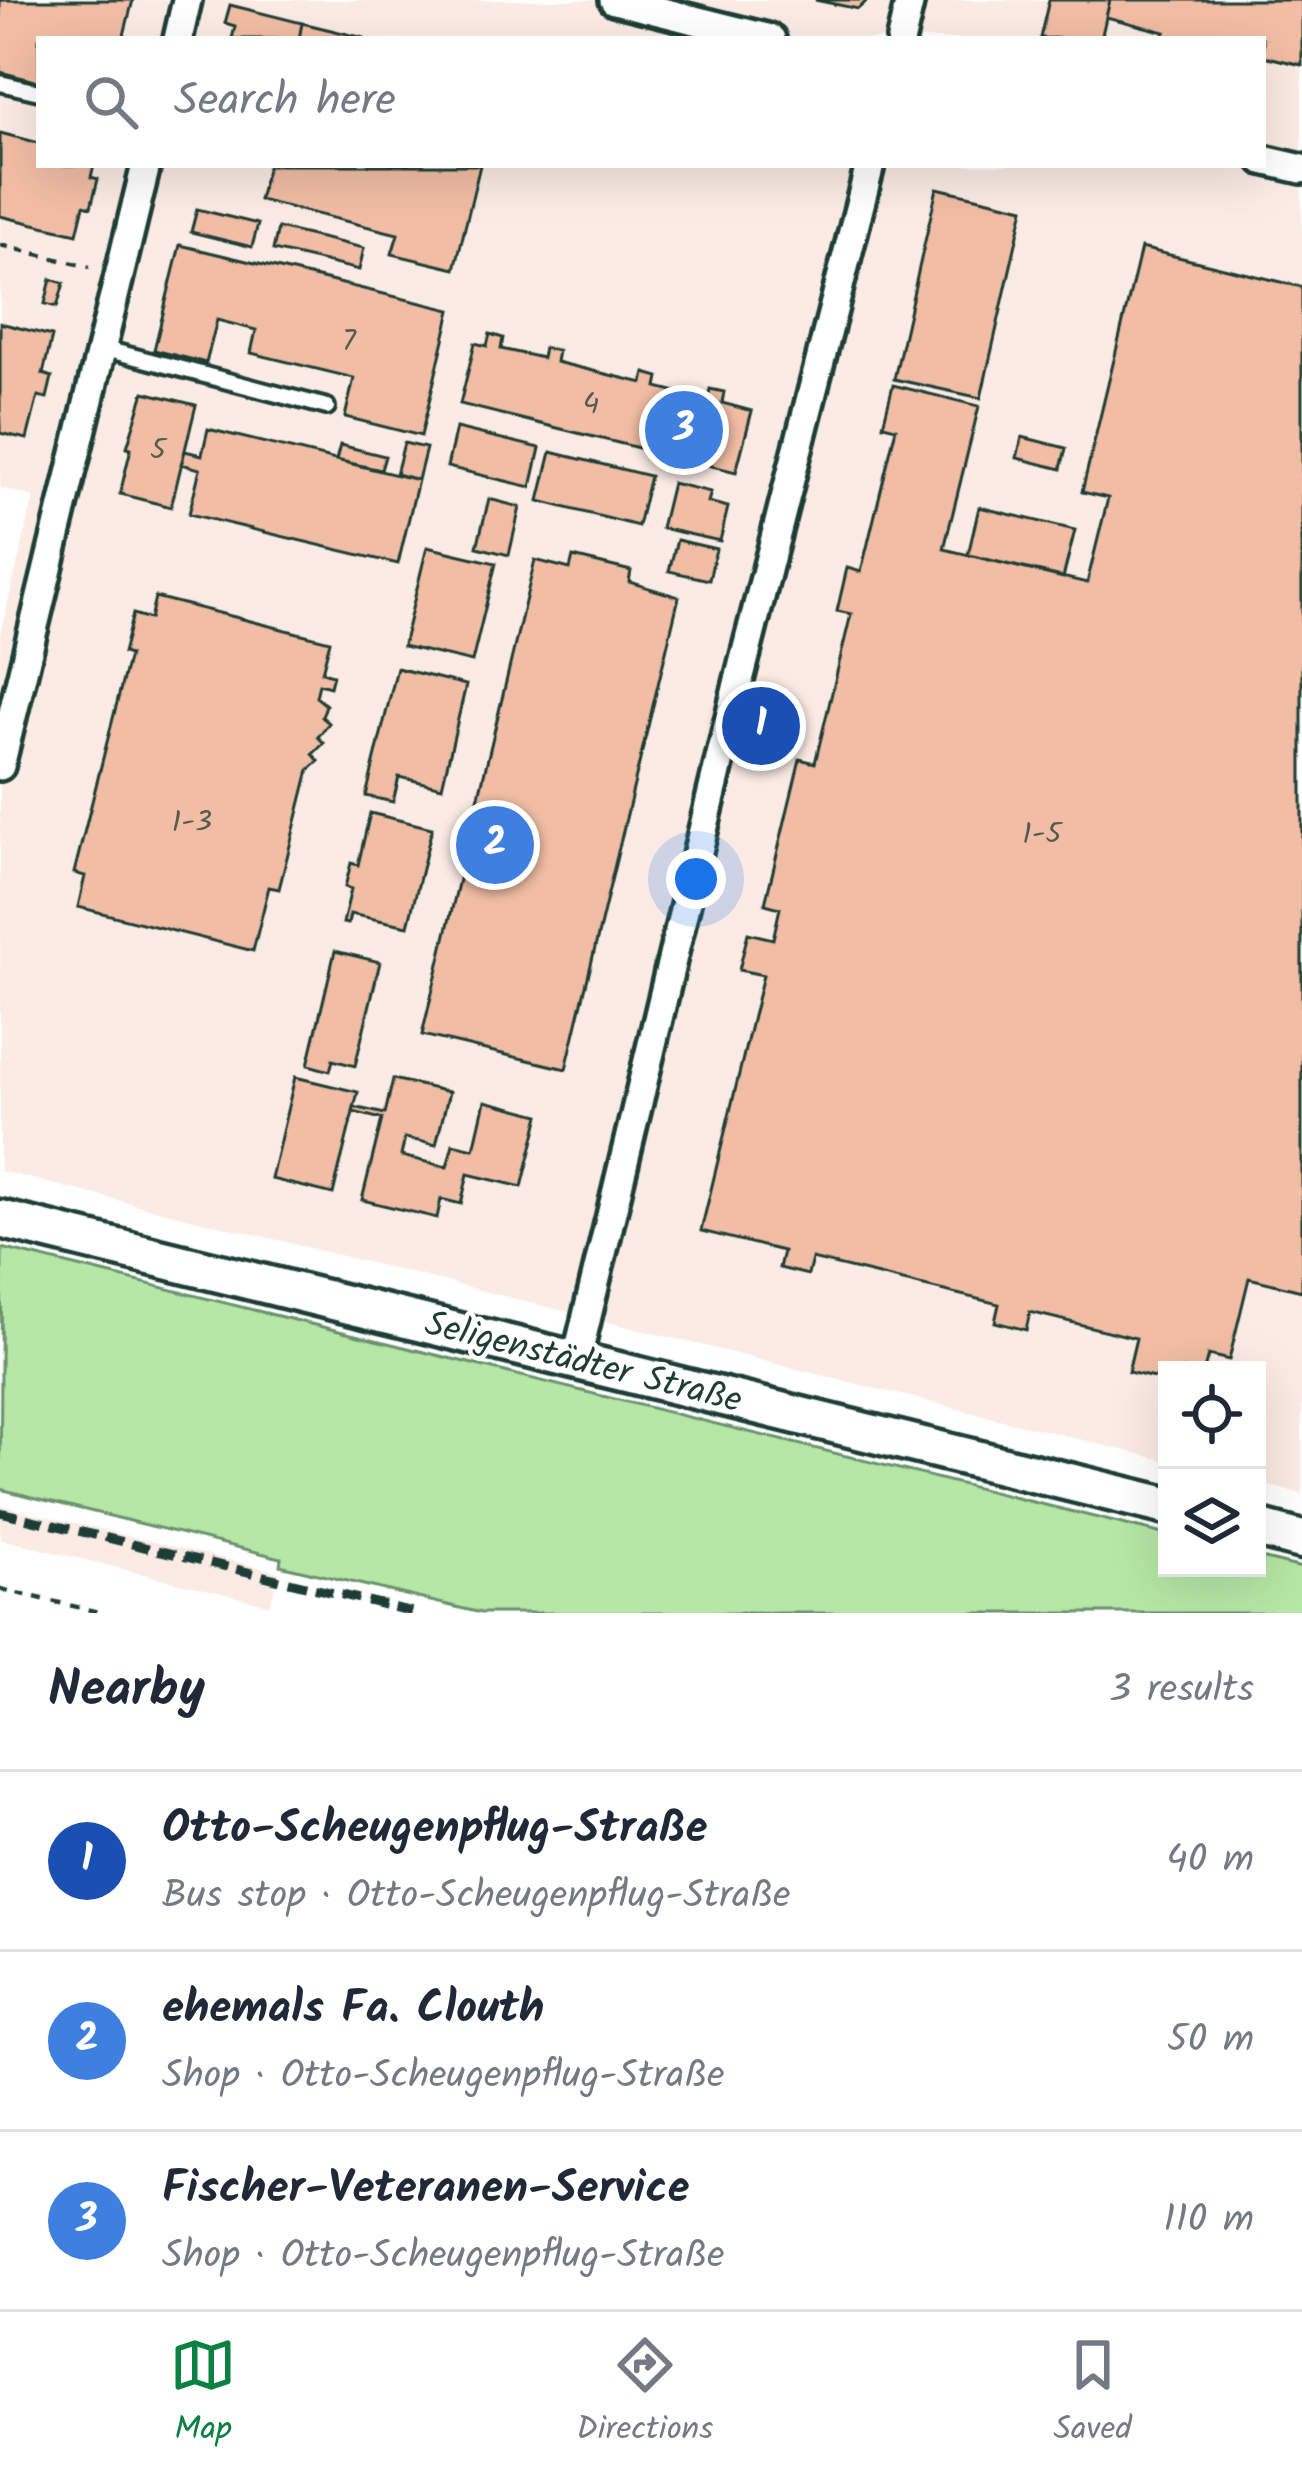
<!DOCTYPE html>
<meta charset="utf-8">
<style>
:root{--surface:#fff;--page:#f6f6f7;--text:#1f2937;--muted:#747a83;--line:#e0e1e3;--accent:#0b8043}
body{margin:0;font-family:Kalam,sans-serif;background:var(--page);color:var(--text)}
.controls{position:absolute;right:36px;bottom:36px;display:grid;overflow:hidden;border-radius:0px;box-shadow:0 12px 48px #0002}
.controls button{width:108px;height:108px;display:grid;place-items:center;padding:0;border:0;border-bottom:3px solid var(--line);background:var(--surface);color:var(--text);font:60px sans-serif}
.you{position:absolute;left:696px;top:879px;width:42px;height:42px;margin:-30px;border:9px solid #fff;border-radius:50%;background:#1a73e8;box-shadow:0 0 0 18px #1a73e833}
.badge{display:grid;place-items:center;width:78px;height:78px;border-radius:50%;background:var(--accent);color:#fff;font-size:39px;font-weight:700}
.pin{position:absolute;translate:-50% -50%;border:6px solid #fff;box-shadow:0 3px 12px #0006}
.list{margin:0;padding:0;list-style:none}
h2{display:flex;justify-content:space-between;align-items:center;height:156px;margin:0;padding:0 48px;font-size:51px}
h2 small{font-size:39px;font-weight:400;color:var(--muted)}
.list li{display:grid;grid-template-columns:78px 1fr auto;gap:36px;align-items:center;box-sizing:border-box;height:180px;padding:0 48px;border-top:3px solid var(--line)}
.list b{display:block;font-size:45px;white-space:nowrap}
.list p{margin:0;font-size:39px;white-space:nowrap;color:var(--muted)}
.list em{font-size:39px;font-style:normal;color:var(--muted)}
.icon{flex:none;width:66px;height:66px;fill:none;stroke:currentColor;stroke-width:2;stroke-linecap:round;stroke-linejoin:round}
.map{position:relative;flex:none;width:1302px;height:1613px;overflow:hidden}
.search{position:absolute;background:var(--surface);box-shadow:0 12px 48px #0002;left:36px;right:36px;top:36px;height:132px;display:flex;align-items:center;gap:30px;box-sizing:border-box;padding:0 42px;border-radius:0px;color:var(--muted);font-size:45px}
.sheet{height:696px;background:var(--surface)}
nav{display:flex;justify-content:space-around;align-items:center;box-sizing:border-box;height:168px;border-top:3px solid var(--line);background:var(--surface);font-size:33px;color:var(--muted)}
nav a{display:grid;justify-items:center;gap:6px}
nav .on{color:var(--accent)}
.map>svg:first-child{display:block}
</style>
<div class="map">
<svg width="1302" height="1613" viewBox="0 0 1302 1613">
<rect width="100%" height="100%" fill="#fff"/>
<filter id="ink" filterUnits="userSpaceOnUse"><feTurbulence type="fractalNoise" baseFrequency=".00833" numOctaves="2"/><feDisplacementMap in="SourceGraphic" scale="24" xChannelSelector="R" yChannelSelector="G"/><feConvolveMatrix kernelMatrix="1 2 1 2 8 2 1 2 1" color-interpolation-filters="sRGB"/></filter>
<g filter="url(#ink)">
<!-- built -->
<path fill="#fbebe4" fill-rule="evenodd" d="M 0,0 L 1302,0 L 1302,1494 L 1257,1483 L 1257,1370 L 1167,1370 L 1167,1461 L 0,1171 L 0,634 L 34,497 L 0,488 ZM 39,39 L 1263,39 L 1263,165 L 39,165 Z
M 0,1505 L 279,1572 L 270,1605 L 0,1539 Z"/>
<!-- green -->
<path fill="#b6e7a6" stroke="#6a926d" stroke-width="3" d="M 2,1248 L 1167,1535 L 1167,1568 L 1257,1568 L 1257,1557 L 1302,1568 L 1302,1613 L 481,1613 L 280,1565 L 281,1558 L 0,1489 Z"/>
<!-- building -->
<path fill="#f1bda4" stroke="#1f3d34" stroke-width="3" d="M 0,0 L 133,0 L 123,39 L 39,39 L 39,82 L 0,72 Z
M 815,0 L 868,0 L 858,9 Z
M 1049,0 L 1110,0 L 1101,39 L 1040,38 Z
M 1110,0 L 1302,0 L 1302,65 L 1263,56 L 1263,39 L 1163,39 L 1165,32 L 1106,17 Z
M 230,5 L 302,23 L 299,39 L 232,39 L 235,26 L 225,23 Z
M 302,23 L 364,38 L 364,39 L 299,39 Z
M 0,133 L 39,143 L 39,165 L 94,165 L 91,177 L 98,179 L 91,207 L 84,205 L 77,234 L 0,216 Z
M 268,165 L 480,165 L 455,269 L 392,254 L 398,234 L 259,200 Z
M 937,188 L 1024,208 L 981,398 L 894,379 Z
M 197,209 L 258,224 L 252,247 L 191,232 Z
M 278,228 L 364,248 L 359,270 L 273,250 Z
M 180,245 L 451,310 L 421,436 L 345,417 L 354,378 L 251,353 L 256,330 L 217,320 L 206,363 L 154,350 Z
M 1141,248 L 1302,287 L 1302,1291 L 1249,1278 L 1229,1360 L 1208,1355 L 1204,1370 L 1167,1370 L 1167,1381 L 1128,1372 L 1136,1338 L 1030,1312 L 1026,1330 L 995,1322 L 999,1304 L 812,1259 L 808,1275 L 779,1268 L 783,1251 L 701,1231 L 763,975 L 739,970 L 748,933 L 773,939 L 780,908 L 765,904 L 800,759 L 815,763 L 851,614 L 837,611 L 847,568 L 861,572 L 896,428 L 883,425 L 893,385 L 979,406 L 944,549 L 1087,583 L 1108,498 L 1082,492 Z
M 51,279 L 64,283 L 57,307 L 45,304 Z
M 0,323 L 52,336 L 43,374 L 52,377 L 47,398 L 38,396 L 27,439 L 0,433 Z
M 490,334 L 503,338 L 501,349 L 542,358 L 544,348 L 558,351 L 556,362 L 643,383 L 645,373 L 659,377 L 657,387 L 708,400 L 710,389 L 724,392 L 722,403 L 752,411 L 736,472 L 460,404 L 475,343 L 487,346 Z
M 144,392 L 196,405 L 171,507 L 120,494 L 131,448 L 127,447 Z
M 456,428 L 540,448 L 531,487 L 447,467 Z
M 208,429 L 418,480 L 398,564 L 189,514 L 200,469 L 181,464 L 185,451 L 202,455 Z
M 1022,437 L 1066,448 L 1061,469 L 1017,458 Z
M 404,443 L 426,448 L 418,480 L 396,474 Z
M 340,445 L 385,456 L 381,470 L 336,460 Z
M 551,452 L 650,476 L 638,526 L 539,501 Z
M 672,483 L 711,492 L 708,502 L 728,507 L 720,541 L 661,528 Z
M 489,499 L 520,507 L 509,555 L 477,547 Z
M 979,507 L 1075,530 L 1063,578 L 968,555 Z
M 677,540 L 716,549 L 709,580 L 669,571 Z
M 427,547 L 496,563 L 472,662 L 403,646 Z
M 573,557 L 631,571 L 629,582 L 679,597 L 566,1069 L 422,1035 L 535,560 L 570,569 Z
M 155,597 L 330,641 L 322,672 L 333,675 L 330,687 L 319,684 L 316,697 L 326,705 L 322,717 L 329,723 L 318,737 L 324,743 L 313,754 L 319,761 L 309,770 L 279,889 L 269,887 L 253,951 L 78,907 L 85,876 L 74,873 L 129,655 L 123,653 L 133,614 L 150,619 Z
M 397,668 L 466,685 L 442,787 L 399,777 L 393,802 L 366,796 Z
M 370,813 L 432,828 L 408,926 L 350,914 L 348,924 L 343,923 L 351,889 L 345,887 L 351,863 L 358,865 Z
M 335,951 L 380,962 L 355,1066 L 333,1060 L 330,1071 L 308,1065 Z
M 295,1077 L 358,1092 L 333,1194 L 271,1179 Z
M 393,1079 L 449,1092 L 436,1145 L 405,1138 L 401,1156 L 447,1167 L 453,1144 L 474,1149 L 485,1101 L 540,1115 L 522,1187 L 468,1174 L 461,1204 L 441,1199 L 437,1218 L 362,1200 L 382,1119 L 353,1112 L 354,1107 L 385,1114 Z"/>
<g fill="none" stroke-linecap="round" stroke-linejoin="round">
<!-- service casing -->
<g stroke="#1f3d34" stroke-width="22">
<path id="service" d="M 0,83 L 39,92
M 101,348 L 327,407"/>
</g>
<!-- minor casing -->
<g stroke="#1f3d34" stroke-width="36">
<path id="minor" d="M 614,0 L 771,39
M 178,39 L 187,0
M 901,39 L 910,0
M 1263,160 L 1302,169
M 0,766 L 146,165
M 577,1358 L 738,684 L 870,165"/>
</g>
<!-- tertiary casing -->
<g stroke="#1f3d34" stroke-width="45">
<path id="tertiary" d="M 0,1219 L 1167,1506
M 1257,1528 L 1302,1540"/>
</g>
<!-- path -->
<path stroke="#1f3d34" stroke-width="4.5" stroke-dasharray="9 9" stroke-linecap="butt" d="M 0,245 L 90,267
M 0,1589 L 103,1613"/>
<!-- service -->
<use href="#service" stroke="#fff" stroke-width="14"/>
<!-- minor -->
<use href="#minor" stroke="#fff" stroke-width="27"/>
<!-- tertiary -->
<use href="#tertiary" stroke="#fff" stroke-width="36"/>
<!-- rail -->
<path stroke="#1f3d34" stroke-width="9" stroke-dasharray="18 9" stroke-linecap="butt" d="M 0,1512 L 417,1613"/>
</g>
</g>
<g text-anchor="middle" stroke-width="9" stroke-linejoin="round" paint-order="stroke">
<!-- number labels -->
<g font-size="30" fill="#545d50">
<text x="349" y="350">7</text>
<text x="591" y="413">4</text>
<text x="158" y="459">5</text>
<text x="192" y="831">1-3</text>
<text x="1042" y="843">1-5</text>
</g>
<!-- street labels -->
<g font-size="36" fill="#1f3d34" stroke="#fff">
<text transform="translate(584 1360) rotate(14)" y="13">Seligenstädter Straße</text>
</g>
</g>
</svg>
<div class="controls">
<button><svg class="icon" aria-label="locate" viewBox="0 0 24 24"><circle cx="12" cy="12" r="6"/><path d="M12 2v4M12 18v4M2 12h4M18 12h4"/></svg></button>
<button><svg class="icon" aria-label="layers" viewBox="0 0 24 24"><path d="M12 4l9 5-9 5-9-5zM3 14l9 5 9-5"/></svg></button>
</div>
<div class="you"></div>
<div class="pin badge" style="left:761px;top:726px;background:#1a4fb4">1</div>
<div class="pin badge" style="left:495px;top:845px;background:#3f7fe0">2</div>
<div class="pin badge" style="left:684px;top:430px;background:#3f7fe0">3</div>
<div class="search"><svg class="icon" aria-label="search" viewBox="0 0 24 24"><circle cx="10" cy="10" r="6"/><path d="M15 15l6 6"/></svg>Search here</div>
</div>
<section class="sheet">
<h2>Nearby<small>3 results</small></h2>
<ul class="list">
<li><span class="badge" style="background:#1a4fb4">1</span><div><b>Otto-Scheugenpflug-Straße</b><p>Bus stop · Otto-Scheugenpflug-Straße</p></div><em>40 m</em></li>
<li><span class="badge" style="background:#3f7fe0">2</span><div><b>ehemals Fa. Clouth</b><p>Shop · Otto-Scheugenpflug-Straße</p></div><em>50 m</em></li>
<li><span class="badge" style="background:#3f7fe0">3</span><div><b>Fischer-Veteranen-Service</b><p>Shop · Otto-Scheugenpflug-Straße</p></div><em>110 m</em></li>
</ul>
</section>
<nav>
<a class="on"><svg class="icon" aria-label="map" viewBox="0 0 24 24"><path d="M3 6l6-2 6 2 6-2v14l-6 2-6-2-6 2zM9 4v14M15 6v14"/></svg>Map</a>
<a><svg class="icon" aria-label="directions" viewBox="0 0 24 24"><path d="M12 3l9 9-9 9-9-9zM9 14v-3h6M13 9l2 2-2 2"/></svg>Directions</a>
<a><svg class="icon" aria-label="saved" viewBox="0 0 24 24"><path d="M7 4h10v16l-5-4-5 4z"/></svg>Saved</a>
</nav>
